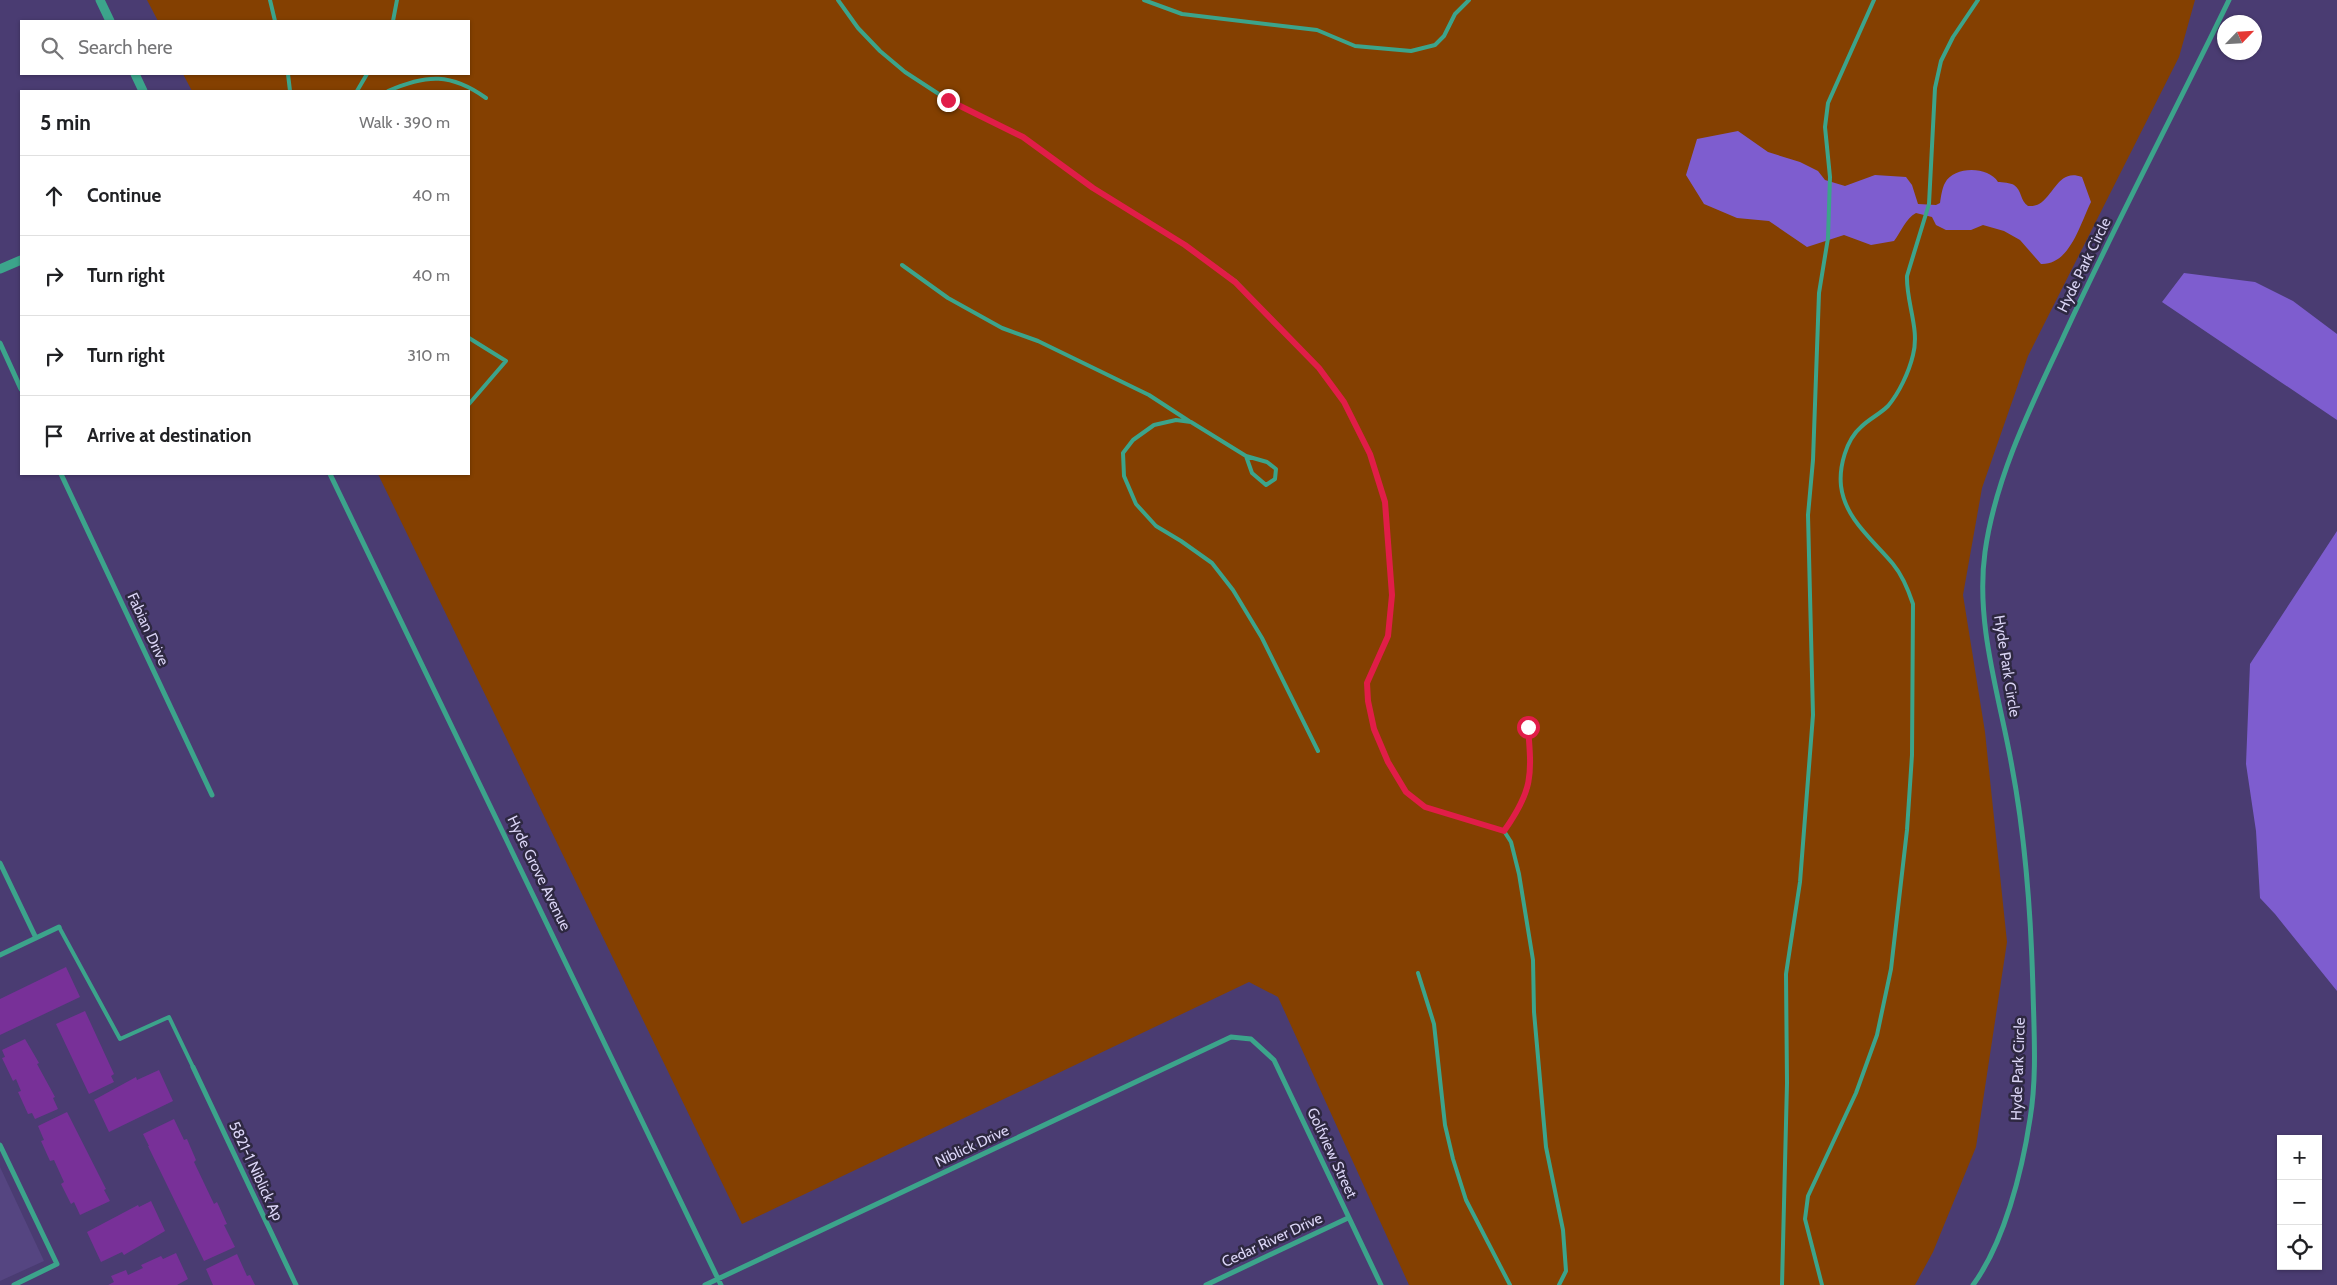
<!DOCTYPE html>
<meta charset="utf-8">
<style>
:root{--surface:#fff;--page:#f2f2f2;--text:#202124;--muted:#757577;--line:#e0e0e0}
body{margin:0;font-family:Cabin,sans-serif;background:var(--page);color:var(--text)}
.controls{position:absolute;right:15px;bottom:15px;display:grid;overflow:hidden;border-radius:0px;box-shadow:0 1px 4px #0004}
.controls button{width:45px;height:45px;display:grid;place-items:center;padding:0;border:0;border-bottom:1px solid var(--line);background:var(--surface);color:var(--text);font:25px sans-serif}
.compass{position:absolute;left:2217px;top:15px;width:45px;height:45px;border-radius:50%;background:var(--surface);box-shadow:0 1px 4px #0004;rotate:65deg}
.stop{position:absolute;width:15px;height:15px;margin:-11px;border:4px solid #e11d48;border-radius:50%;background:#fff}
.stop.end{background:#e11d48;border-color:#fff;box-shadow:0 1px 5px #0008}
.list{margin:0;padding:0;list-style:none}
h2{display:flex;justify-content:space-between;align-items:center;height:65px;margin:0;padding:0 20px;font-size:21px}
h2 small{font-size:16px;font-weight:400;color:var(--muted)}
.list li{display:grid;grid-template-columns:32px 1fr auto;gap:15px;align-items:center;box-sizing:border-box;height:80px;padding:0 20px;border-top:1px solid var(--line)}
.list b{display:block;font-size:19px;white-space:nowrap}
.list em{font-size:16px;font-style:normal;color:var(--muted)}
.icon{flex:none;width:28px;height:28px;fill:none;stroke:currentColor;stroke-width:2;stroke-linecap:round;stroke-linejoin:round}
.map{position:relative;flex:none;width:2337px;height:1285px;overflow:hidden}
.search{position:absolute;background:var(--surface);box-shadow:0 1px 4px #0004;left:20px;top:20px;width:450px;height:55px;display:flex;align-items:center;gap:12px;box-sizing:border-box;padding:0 18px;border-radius:0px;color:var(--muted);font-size:19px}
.panel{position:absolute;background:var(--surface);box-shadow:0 1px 4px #0004;left:20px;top:90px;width:450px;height:385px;border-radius:0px}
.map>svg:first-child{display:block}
</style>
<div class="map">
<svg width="2337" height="1285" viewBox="0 0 2337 1285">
<rect width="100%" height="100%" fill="#4a3c72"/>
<!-- built -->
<path fill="#554581" d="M 0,1167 L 44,1261 L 0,1281 Z"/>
<!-- green -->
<path fill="#844001" d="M 147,0 L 2195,0 L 2179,57 L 2028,356 L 1982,488 L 1963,595 L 1985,732 L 2007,942 L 1976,1147 L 1933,1252 L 1915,1285 L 1409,1285 L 1278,997 L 1249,982 L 742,1224 L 378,474 L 469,474 L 469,91 L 192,91 L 183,74 L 469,74 L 469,21 L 158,21 Z"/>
<!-- water -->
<path fill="#7e5dcf" d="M 1738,131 L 1768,152 L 1800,162 L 1818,171 L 1825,180 L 1845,186 L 1875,175 L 1906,177 L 1912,185 L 1918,204 L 1936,205 L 1940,203 C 1941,197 1942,188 1945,183 C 1954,166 1988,166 1998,182 C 2002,182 2011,183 2014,185 C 2022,190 2020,201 2028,206 C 2031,206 2036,206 2039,204 C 2055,194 2059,168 2082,177 L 2091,202 C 2080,224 2070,265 2041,264 L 2020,240 L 2004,231 L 1983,225 L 1971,230 L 1946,230 L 1936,225 L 1932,217 L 1916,213 C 1906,218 1901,232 1894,241 L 1871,245 L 1844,235 L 1807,247 L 1769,221 L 1737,218 L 1704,204 L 1686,175 L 1697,139 Z
M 2184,273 L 2255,282 L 2293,301 L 2337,334 L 2337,420 L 2162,302 Z
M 2337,531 L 2337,991 L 2275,914 L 2260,898 L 2256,831 L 2246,764 L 2250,664 Z"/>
<!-- building -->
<path fill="#783098" d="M 66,967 L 80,997 L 0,1035 L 0,999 Z
M 85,1011 L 114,1074 L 111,1076 L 114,1082 L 89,1094 L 56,1024 Z
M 25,1039 L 39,1063 L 37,1064 L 55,1097 L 53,1098 L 58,1109 L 35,1119 L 32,1113 L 28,1114 L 18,1092 L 21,1091 L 16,1079 L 13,1081 L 2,1058 L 5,1057 L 2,1050 Z
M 159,1070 L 173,1101 L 109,1132 L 94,1100 L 136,1077 L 137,1080 Z
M 67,1112 L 106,1189 L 104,1190 L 110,1201 L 80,1215 L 74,1202 L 71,1204 L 61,1184 L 64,1182 L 54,1160 L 50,1161 L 41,1141 L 44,1140 L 38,1126 Z
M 174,1119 L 184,1140 L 187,1139 L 196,1160 L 194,1162 L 214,1204 L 217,1202 L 227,1224 L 224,1225 L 235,1247 L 204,1261 L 148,1146 L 149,1146 L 143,1134 Z
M 151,1201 L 165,1231 L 124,1255 L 122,1252 L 101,1262 L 87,1232 L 138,1205 L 139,1207 Z
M 176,1253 L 188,1279 L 177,1285 L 108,1285 L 114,1282 L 111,1276 L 126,1270 L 128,1275 L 143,1268 L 141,1265 L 161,1256 L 163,1259 Z
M 237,1254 L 247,1276 L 250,1275 L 255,1285 L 213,1285 L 206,1269 Z"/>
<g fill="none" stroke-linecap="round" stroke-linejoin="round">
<!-- service -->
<path stroke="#3ca48b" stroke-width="4" d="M 270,0 L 275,21
M 838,0 L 858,28 L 880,51 L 905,72 L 948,100 L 1023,137 L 1093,188 L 1185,245 L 1235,281 L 1319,368 L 1344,402 L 1370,454 L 1385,502 L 1392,595 L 1388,636 L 1367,683 L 1368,701 L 1374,729 L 1388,762 L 1406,792 L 1425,807 L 1504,831 C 1534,790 1532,776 1528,727
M 1144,0 L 1182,14 L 1317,30 L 1355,46 L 1411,51 L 1435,45 L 1444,36 L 1455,14 L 1469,0
M 393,21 L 397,0
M 288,74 L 290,91
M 357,91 L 367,74
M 388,91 C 427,74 451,73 486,98
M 902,265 L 948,298 L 1002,328 L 1038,341 L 1149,395 L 1189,421
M 469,338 L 506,361 L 469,404
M 1246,456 L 1267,462 L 1276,469 L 1275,479 L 1266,485 L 1252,473 L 1246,456 L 1191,422 L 1176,420 L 1154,425 L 1133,440 L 1123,453 L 1124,476 L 1136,504 L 1156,526 L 1181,541 L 1212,563 L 1233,590 L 1262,638 L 1318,751
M 1504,831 L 1511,842 L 1519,874 L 1533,960 L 1534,1012 L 1546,1147 L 1563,1230 L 1566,1271 L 1559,1285
M 59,927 L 120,1039 L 169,1017 L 193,1067
M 1418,973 L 1434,1024 L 1445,1125 L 1453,1159 L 1466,1200 L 1510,1285
M 1782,1285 L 1787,1083 L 1786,974 L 1800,882 L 1813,715 L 1808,515 L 1813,460 L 1819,293 L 1828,238 L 1830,177 L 1825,127 L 1828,103 L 1874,0
M 1822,1285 L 1805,1219 L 1808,1196 L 1856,1093 L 1877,1035 L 1891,969 L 1907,830 L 1912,755 L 1913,604 C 1908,589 1903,576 1893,564 C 1873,540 1845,519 1841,486 C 1839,467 1846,440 1861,427 C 1869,419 1880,414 1888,406 C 1899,393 1909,372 1913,355 C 1920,329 1906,302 1907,276 L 1929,204 L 1935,88 L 1941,61 L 1953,37 L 1978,0"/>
<!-- minor -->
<path stroke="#3ca48b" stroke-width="5" d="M 0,343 L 21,389
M 61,474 L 212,795
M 330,474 L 721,1285
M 0,863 L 36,938
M 0,955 L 59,927
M 193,1067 L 296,1285
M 0,1145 L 57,1264 L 14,1285
M 705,1285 L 1231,1037 L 1251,1039 L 1274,1060 L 1381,1285
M 1206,1285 L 1348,1218
M 1973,1285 C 2004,1243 2022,1172 2030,1119 C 2037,1077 2034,1033 2033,990 C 2031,915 2026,841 2012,767 C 2000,698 1975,624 1985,552 C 1995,479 2030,408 2061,342 C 2114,226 2174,114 2229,0"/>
<!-- tertiary -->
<path stroke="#3ca48b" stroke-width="9" d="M 100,0 L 110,21
M 135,74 L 143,91
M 0,269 L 21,260"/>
</g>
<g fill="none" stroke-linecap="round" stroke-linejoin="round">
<!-- route -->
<path stroke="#e11d48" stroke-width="6" d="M 948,100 L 1023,137 L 1093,188 L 1185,245 L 1235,282 L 1319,368 L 1344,402 L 1370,454 L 1385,502 L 1392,595 L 1388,636 L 1367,683 L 1368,701 L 1374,729 L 1388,762 L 1406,792 L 1425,807 L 1504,831 C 1533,790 1532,776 1528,727"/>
</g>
<g text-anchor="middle" stroke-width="5" stroke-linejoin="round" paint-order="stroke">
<!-- street labels -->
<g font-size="15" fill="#dad4f5" stroke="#2e2841">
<text transform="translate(2084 265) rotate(-64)" y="5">Hyde Park Circle</text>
<text transform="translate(148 629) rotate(65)" y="5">Fabian Drive</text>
<text transform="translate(2007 666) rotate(81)" y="5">Hyde Park Circle</text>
<text transform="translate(539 873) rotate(64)" y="5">Hyde Grove Avenue</text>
<text transform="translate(2018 1069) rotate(-88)" y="5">Hyde Park Circle</text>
<text transform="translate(972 1146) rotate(-25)" y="5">Niblick Drive</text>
<text transform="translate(1332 1153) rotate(65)" y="5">Golfview Street</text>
<text transform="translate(256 1171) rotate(65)" y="5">5821-1 Niblick Ap</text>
<text transform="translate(1272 1240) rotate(-25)" y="5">Cedar River Drive</text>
</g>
</g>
</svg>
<div class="controls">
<button>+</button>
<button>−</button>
<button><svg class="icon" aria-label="locate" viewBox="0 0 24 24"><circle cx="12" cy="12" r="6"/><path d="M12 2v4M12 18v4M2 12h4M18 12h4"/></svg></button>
</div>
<svg class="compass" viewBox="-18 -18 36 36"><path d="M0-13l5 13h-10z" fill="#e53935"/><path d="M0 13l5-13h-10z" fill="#757577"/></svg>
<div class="stop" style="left:1528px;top:727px"></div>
<div class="stop end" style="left:948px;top:100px"></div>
<div class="search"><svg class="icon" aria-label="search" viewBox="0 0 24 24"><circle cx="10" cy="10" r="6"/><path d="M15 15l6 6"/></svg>Search here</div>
<section class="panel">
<h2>5 min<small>Walk · 390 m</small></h2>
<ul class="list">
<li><svg class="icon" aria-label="ahead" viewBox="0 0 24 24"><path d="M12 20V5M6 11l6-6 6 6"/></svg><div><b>Continue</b></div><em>40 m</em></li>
<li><svg class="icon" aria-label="right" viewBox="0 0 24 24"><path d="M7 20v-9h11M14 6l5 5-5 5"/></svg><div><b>Turn right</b></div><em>40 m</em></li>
<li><svg class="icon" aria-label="right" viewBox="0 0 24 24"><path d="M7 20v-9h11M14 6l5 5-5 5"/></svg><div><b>Turn right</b></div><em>310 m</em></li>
<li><svg class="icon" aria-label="arrive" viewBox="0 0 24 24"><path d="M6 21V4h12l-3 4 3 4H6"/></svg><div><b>Arrive at destination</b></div></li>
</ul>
</section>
</div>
